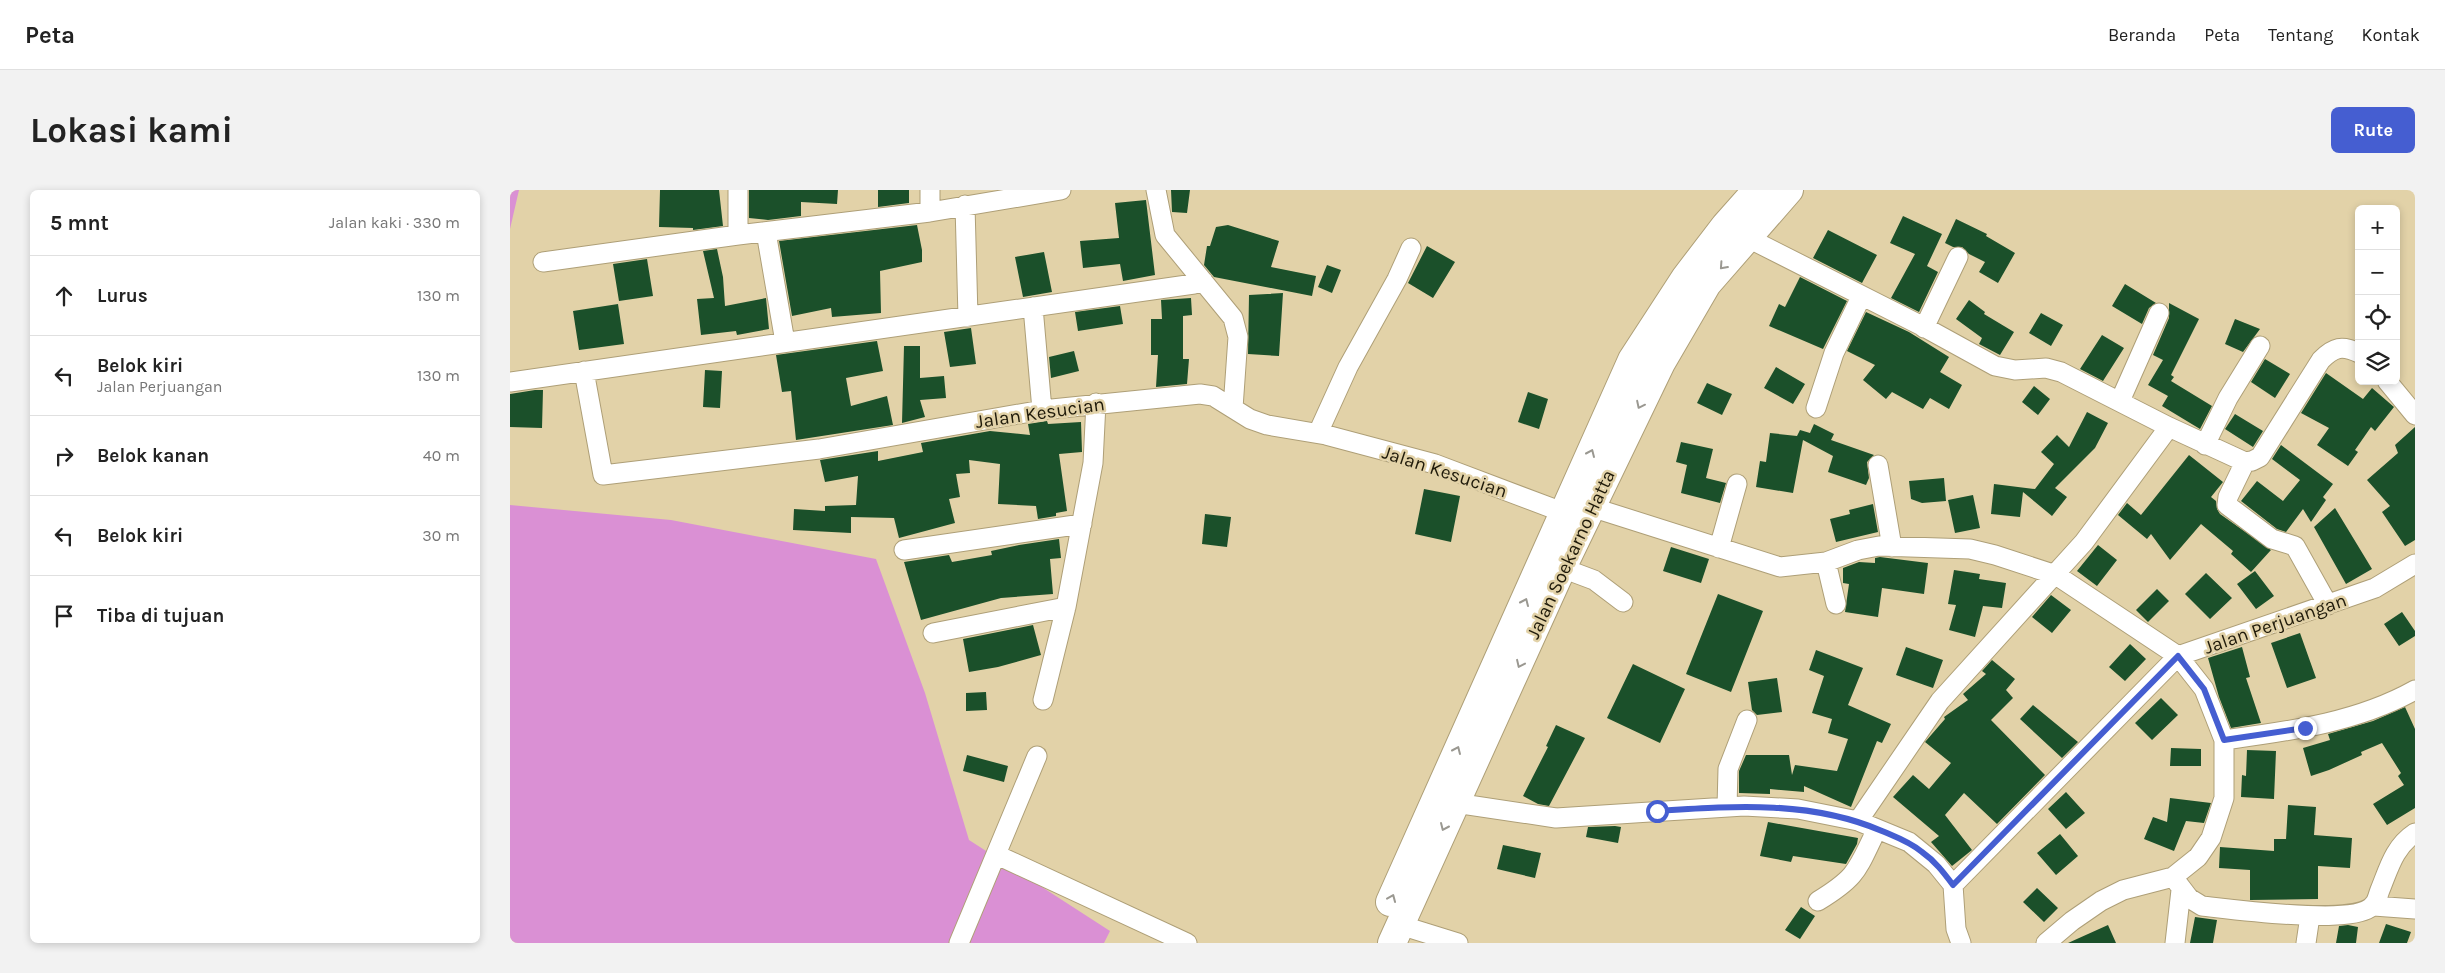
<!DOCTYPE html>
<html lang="id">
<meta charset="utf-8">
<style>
:root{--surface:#fff;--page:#f2f2f2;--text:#222;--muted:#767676;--line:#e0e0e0;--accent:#455ed1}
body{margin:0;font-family:Karla,sans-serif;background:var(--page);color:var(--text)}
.controls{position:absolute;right:15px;top:15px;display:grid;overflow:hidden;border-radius:8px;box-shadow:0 2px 8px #0003}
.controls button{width:45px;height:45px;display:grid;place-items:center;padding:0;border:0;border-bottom:1px solid var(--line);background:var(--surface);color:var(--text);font:25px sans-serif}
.stop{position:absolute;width:15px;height:15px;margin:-11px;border:4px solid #455ed1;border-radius:50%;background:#fff}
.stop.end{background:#455ed1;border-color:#fff;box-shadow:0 1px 5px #0008}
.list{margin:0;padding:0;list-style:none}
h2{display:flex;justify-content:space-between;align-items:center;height:65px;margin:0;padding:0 20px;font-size:21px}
h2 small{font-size:16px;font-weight:400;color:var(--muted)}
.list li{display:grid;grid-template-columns:32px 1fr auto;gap:15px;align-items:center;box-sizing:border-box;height:80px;padding:0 20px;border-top:1px solid var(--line)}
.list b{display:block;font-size:19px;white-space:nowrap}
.list p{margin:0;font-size:16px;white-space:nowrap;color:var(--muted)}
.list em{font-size:16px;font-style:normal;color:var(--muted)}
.icon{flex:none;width:28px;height:28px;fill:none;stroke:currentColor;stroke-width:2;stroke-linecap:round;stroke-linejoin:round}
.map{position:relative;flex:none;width:1905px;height:753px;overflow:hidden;border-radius:8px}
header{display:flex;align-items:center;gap:30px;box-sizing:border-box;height:70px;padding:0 25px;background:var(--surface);border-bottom:1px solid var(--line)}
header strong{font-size:24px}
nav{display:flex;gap:28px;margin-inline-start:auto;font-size:18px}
.intro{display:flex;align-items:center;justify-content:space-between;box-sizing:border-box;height:120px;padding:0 30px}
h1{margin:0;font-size:35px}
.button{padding:12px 22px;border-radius:8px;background:var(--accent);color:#fff;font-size:18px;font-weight:700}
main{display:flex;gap:30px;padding:0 30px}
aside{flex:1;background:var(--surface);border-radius:8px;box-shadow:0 2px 8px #0003}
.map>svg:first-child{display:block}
</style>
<header>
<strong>Peta</strong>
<nav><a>Beranda</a><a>Peta</a><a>Tentang</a><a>Kontak</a></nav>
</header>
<div class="intro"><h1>Lokasi kami</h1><a class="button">Rute</a></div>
<main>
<aside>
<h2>5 mnt<small>Jalan kaki · 330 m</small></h2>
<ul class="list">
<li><svg class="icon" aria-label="ahead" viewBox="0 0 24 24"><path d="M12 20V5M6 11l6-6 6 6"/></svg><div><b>Lurus</b></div><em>130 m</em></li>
<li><svg class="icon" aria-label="left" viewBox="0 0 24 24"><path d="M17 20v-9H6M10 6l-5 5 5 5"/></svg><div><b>Belok kiri</b><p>Jalan Perjuangan</p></div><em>130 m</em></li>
<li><svg class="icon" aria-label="right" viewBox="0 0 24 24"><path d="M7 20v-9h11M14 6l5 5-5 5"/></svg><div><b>Belok kanan</b></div><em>40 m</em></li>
<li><svg class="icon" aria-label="left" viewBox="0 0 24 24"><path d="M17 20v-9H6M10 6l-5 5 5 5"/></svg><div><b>Belok kiri</b></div><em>30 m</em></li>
<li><svg class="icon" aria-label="arrive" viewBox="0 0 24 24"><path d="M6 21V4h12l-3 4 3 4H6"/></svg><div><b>Tiba di tujuan</b></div></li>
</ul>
</aside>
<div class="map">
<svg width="1905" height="753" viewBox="0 0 1905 753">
<rect width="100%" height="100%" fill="#e2d2a8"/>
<!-- green -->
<path fill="#da90d4" d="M 0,0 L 9,0 L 0,39 Z
M 0,315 L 161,330 L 366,369 L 415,503 L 459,650 L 600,741 L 594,753 L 0,753 Z"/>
<!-- building -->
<path fill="#1b502a" d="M 150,0 L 209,0 L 213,36 L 183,40 L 183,38 L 149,37 Z
M 239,0 L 328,0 L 327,14 L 291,12 L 291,26 L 258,30 L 239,28 Z
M 368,0 L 399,0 L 399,13 L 368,17 Z
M 661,0 L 680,0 L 677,23 L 662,22 Z
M 636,10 L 645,85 L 613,91 L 610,74 L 573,78 L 570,51 L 609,48 L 605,13 Z
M 1393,26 L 1432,44 L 1417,76 L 1428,82 L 1409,122 L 1381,108 L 1405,64 L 1380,53 Z
M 1446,29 L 1477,44 L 1476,46 L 1505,63 L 1488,93 L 1469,82 L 1475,72 L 1459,64 L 1452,57 L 1443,57 L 1435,53 Z
M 407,35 L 412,60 L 412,72 L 370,81 L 371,123 L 322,127 L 321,118 L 282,126 L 269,51 Z
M 718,35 L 769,51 L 761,77 L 806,86 L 802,106 L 704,87 L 694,75 L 697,56 L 700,56 L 706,37 Z
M 1318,40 L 1367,65 L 1352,93 L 1303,68 Z
M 917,56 L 945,72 L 923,108 L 898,93 Z
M 207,59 L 213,87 L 215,116 L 256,108 L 259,139 L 227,145 L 226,141 L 191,145 L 187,109 L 204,108 L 193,61 Z
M 534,62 L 542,102 L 513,107 L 505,67 Z
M 137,69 L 143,106 L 109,111 L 103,74 Z
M 817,75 L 831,80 L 822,103 L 808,97 Z
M 1290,87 L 1337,111 L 1313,159 L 1259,136 L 1269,114 L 1275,117 Z
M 1615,94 L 1646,113 L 1639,118 L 1632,134 L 1602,116 Z
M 773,103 L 769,166 L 738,164 L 739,105 Z
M 681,108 L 682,125 L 673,126 L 673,169 L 679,169 L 677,194 L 646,197 L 648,165 L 641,165 L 641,129 L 652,129 L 651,110 Z
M 1459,110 L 1475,122 L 1474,124 L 1504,142 L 1490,165 L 1469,154 L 1472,148 L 1446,129 Z
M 1659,113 L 1689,129 L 1661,185 L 1664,187 L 1661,191 L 1702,216 L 1690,239 L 1652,216 L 1658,206 L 1638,195 L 1653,170 L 1643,165 L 1659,128 Z
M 108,114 L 114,154 L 69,160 L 63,121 Z
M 610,116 L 613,134 L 568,141 L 565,122 Z
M 1356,122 L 1399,142 L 1439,167 L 1430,182 L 1452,195 L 1439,219 L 1420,208 L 1413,219 L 1382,202 L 1376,209 L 1353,190 L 1365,175 L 1337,161 Z
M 1531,123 L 1553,135 L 1541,156 L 1519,143 Z
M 1725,129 L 1750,139 L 1733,162 L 1715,154 Z
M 461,138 L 466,174 L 440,177 L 434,142 Z
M 1592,145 L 1614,158 L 1593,191 L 1570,179 Z
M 367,151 L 373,181 L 336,188 L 341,216 L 377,206 L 383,235 L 286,250 L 281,201 L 272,202 L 266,165 Z
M 394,156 L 410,156 L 410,188 L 434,186 L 436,208 L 410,210 L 415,227 L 392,233 Z
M 564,161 L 569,181 L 541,188 L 539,167 Z
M 1755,169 L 1780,184 L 1765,208 L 1741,192 Z
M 1266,177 L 1295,194 L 1283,214 L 1254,198 Z
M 195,180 L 212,181 L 210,218 L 193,217 Z
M 1816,183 L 1853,209 L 1862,198 L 1884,217 L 1865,241 L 1861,237 L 1845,260 L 1848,262 L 1838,276 L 1807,255 L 1819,238 L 1791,223 Z
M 1197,193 L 1222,204 L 1212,225 L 1187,213 Z
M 1524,196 L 1540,209 L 1528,225 L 1512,212 Z
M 25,200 L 33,200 L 32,238 L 0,237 L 0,204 Z
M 1018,202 L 1038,209 L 1029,239 L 1008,232 Z
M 1577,222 L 1598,233 L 1585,258 L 1545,298 L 1557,307 L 1542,326 L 1513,302 L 1510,327 L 1481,324 L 1484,294 L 1525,299 L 1544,274 L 1531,262 L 1547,245 L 1559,257 Z
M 1725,224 L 1753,241 L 1743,257 L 1715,239 Z
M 537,231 L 538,234 L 571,232 L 572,262 L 549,264 L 557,321 L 546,323 L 546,326 L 528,329 L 526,316 L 488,314 L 490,274 L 459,270 L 460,283 L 446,284 L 450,307 L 439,309 L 445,333 L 389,348 L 384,328 L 341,327 L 341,343 L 283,340 L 284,319 L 315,321 L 315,316 L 346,315 L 348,286 L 315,292 L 310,270 L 368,261 L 368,271 L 413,262 L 411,253 L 480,241 L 520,245 L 518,234 Z
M 1304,234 L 1324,244 L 1321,250 L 1364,265 L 1357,272 L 1359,288 L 1356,295 L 1318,282 L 1323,266 L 1293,250 L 1283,303 L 1246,297 L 1250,271 L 1256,272 L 1260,243 L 1287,246 L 1290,240 L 1300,243 Z
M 1905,237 L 1905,350 L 1895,356 L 1872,322 L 1880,316 L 1857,290 L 1888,263 L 1885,255 Z
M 1171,252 L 1203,259 L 1196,288 L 1216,293 L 1210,313 L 1171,303 L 1177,275 L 1166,272 Z
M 1771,255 L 1823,294 L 1813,307 L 1816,310 L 1801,332 L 1793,319 L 1776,342 L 1767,339 L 1731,311 L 1747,291 L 1773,311 L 1790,290 L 1762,269 Z
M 1679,265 L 1713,292 L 1701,307 L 1706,311 L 1707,319 L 1710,324 L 1761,360 L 1741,382 L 1721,364 L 1723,361 L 1691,334 L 1660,370 L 1641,344 L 1637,349 L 1608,325 L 1617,313 L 1631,325 Z
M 1434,288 L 1436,311 L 1412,313 L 1401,309 L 1399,291 Z
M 914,299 L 950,306 L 941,352 L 905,344 Z
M 1463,305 L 1470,338 L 1445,343 L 1438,310 Z
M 1363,314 L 1368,342 L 1326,352 L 1320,329 L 1340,324 L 1339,320 Z
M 1825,318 L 1862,379 L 1836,394 L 1804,337 Z
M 695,324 L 721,327 L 717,357 L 692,354 Z
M 549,349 L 551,368 L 540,369 L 543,404 L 491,408 L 411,430 L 394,372 L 439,365 L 442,372 L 482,365 L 481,361 L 509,355 Z
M 1588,355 L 1607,370 L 1587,396 L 1567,381 Z
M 1161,357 L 1199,369 L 1191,393 L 1153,381 Z
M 1370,367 L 1418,373 L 1414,404 L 1372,398 L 1368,427 L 1335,422 L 1339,394 L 1333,393 L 1333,378 L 1349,372 L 1365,373 L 1365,368 Z
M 1444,380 L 1470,384 L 1469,389 L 1496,393 L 1492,418 L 1473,416 L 1465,447 L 1439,440 L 1446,415 L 1438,414 Z
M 1745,381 L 1764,406 L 1746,419 L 1727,394 Z
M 1696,383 L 1722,408 L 1700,429 L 1675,404 Z
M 1647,399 L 1659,411 L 1638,432 L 1626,420 Z
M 1208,404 L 1253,421 L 1221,502 L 1176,484 Z
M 1541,405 L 1561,420 L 1542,443 L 1522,427 Z
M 1892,422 L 1905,441 L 1905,446 L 1889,456 L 1874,434 Z
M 523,435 L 531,465 L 488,477 L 459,482 L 453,449 Z
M 1790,443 L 1806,488 L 1777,498 L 1761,453 Z
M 1620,454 L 1636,469 L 1615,491 L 1599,477 Z
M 1396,457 L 1433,470 L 1423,498 L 1386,485 Z
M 1732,457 L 1740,487 L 1736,488 L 1751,533 L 1721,538 L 1709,507 L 1698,468 Z
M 1306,460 L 1353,478 L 1338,515 L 1381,534 L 1372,553 L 1367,551 L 1341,617 L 1294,596 L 1294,602 L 1260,599 L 1260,604 L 1229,603 L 1229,581 L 1236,565 L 1279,565 L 1282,585 L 1285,575 L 1327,581 L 1338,549 L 1318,543 L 1322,529 L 1302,523 L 1314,486 L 1299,480 Z
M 1482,470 L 1505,489 L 1496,500 L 1503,508 L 1481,530 L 1535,585 L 1487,634 L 1454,603 L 1435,625 L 1462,660 L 1442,676 L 1421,652 L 1429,646 L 1383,607 L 1403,585 L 1419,599 L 1441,573 L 1415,552 L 1435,529 L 1434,527 L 1458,510 L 1453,504 L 1476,484 L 1472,481 Z
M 1123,474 L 1175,499 L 1150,553 L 1097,528 Z
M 1267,488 L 1272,522 L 1247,525 L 1242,520 L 1238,492 Z
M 476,502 L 477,520 L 456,521 L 456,503 Z
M 1651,508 L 1668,525 L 1642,550 L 1625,533 Z
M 1523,515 L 1568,552 L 1552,568 L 1510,529 Z
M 1895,517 L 1905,539 L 1905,618 L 1877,635 L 1863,614 L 1894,595 L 1888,586 L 1891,583 L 1872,553 L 1851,562 L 1852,565 L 1819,580 L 1801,586 L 1793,558 L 1820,550 L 1818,544 L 1863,531 Z
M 1046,535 L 1075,548 L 1039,616 L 1028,614 L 1013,606 L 1038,557 L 1036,556 Z
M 1661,558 L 1691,559 L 1691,576 L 1660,576 Z
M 1737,560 L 1766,561 L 1764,609 L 1731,607 L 1732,585 L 1736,586 Z
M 457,565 L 498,576 L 494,592 L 453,581 Z
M 1556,602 L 1575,623 L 1556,639 L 1538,619 Z
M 1660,608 L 1701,613 L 1694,633 L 1676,631 L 1664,661 L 1634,649 L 1643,627 L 1657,632 Z
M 1778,615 L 1806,617 L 1804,645 L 1842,648 L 1840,678 L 1808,676 L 1808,709 L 1740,710 L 1740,680 L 1709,678 L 1710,657 L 1764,661 L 1764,649 L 1776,649 Z
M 1258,632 L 1348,648 L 1347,654 L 1336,674 L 1283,666 L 1281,672 L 1250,666 Z
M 1105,636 L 1111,637 L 1108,653 L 1076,647 L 1078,637 Z
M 1550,644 L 1568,666 L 1546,685 L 1527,663 Z
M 993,655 L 1031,663 L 1025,688 L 987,679 Z
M 1527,698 L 1548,718 L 1534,732 L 1513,712 Z
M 1291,717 L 1305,726 L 1290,749 L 1275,740 Z
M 1685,727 L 1707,730 L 1703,753 L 1680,753 Z
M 1876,734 L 1901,742 L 1897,753 L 1869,753 Z
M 1598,735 L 1606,753 L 1558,753 Z
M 1838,735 L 1848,737 L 1846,753 L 1826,753 L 1829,736 Z"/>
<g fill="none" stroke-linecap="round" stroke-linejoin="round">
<!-- street casing -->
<g stroke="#ae9f77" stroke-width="21">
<path id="street" d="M 228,0 L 228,45
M 646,0 L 655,45 L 723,128 L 728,147 L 723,218
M 455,15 L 458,127
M 420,22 L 420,0
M 256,42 L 275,152
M 1238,48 L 1414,137 L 1485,176 L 1505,180 L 1536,178 L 1551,182 L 1659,237 L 1735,272 L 1742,271 L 1750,267 L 1811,170 C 1824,157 1832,155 1849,163
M 33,72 L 228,45 L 420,22 L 551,0
M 523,117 L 532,220
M 1414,138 L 1448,67
M 74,181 L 93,285 L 309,259 L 532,220 L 690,204 L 703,206 L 740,229 L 757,235 L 816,245 L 925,274 L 1055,323
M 1877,191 L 1905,225
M 0,192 L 684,94 L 693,91
M 1610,211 L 1649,123
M 1306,218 L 1324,163 L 1351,107
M 808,243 L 838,177 L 887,89 L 901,58
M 1695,255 L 1718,208 L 1750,156
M 1735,272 L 1718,307 L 1717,315 L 1762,349 L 1785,356 L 1818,415
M 1368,275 L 1382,357
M 1081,317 L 1270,377 L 1316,372 L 1348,360 L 1369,356 L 1460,359 L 1485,365 L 1546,385 L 1668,466 L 1694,499 L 1714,550 L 1714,608 L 1701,648 L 1688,667 L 1663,687 L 1613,700 L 1591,711 L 1562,731 L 1536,753
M 1209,358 L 1227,294
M 394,360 L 572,334
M 1316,372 L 1326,414
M 1052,378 L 1084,390 L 1113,412
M 423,443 L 556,417
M 533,510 L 556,417 L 583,273 L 586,213
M 1714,550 C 1779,541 1846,533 1905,500
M 945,613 L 1046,628 L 1234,616 L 1288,619 L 1348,631 L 1399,652 L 1426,674 L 1443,695 L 1446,739 L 1451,753
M 1217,617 L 1218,579 L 1237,530
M 1348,631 L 1430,511 L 1574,352 L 1659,237
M 487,665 L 677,753
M 1663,687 L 1679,708 L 1692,716 C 1721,719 1849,737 1864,714 C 1867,711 1868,705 1870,700 C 1879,678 1884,657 1905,643
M 1443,695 L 1668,466 L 1865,398 L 1905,374
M 1308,711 C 1349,686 1347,679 1367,639
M 1864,716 L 1905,719
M 890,735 L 948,753
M 449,753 L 527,566
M 1665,753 L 1671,700
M 1796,753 L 1800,726"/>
</g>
<!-- highway casing -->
<g stroke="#ae9f77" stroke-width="30">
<path id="highway" d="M 880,712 L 1122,170 L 1176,87 L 1215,36 L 1247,0
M 882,753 L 1052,378 L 1151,173 L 1197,94 L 1279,0"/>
</g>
<!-- street -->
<use href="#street" stroke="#fff" stroke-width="19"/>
<!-- highway -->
<use href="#highway" stroke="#fff" stroke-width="28"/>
</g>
<!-- one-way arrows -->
<defs><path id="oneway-chevron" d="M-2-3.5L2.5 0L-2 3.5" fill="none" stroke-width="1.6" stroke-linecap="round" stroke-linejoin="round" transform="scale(1.25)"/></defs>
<g stroke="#9a9891">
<use href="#oneway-chevron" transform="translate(1213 76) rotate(132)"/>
<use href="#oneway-chevron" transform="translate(1130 215) rotate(116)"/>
<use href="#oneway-chevron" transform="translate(1081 263) rotate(-66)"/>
<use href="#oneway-chevron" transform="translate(1015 412) rotate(-66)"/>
<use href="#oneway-chevron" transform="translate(1010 474) rotate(115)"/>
<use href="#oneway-chevron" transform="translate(947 560) rotate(-66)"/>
<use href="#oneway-chevron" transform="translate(934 637) rotate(114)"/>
<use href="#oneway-chevron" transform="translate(882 708) rotate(-67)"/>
</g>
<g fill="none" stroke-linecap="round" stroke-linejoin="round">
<!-- route -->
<path stroke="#455ed1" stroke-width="6" d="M 1147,621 C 1223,616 1300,610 1372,641 C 1386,647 1400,652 1412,662 C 1425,671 1434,683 1443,695 L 1668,466 L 1694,499 L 1714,550 L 1795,538"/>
</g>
<g text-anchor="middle" stroke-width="5" stroke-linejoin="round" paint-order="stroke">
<!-- street labels -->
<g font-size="19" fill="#1f1a0a" stroke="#e2d2a8">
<text transform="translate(530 222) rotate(-8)" y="7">Jalan Kesucian</text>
<text transform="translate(935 281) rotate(18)" y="7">Jalan Kesucian</text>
<text transform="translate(1060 364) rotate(-65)" y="7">Jalan Soekarno Hatta</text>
<text transform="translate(1765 433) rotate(-19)" y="7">Jalan Perjuangan</text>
</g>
</g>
</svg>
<div class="controls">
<button>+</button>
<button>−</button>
<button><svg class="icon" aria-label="locate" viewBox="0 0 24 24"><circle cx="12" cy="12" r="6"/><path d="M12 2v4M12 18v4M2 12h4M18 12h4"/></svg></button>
<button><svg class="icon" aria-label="layers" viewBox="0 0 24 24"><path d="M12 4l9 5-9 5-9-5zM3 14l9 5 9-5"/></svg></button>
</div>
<div class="stop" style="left:1147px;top:621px"></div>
<div class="stop end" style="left:1795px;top:538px"></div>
</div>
</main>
